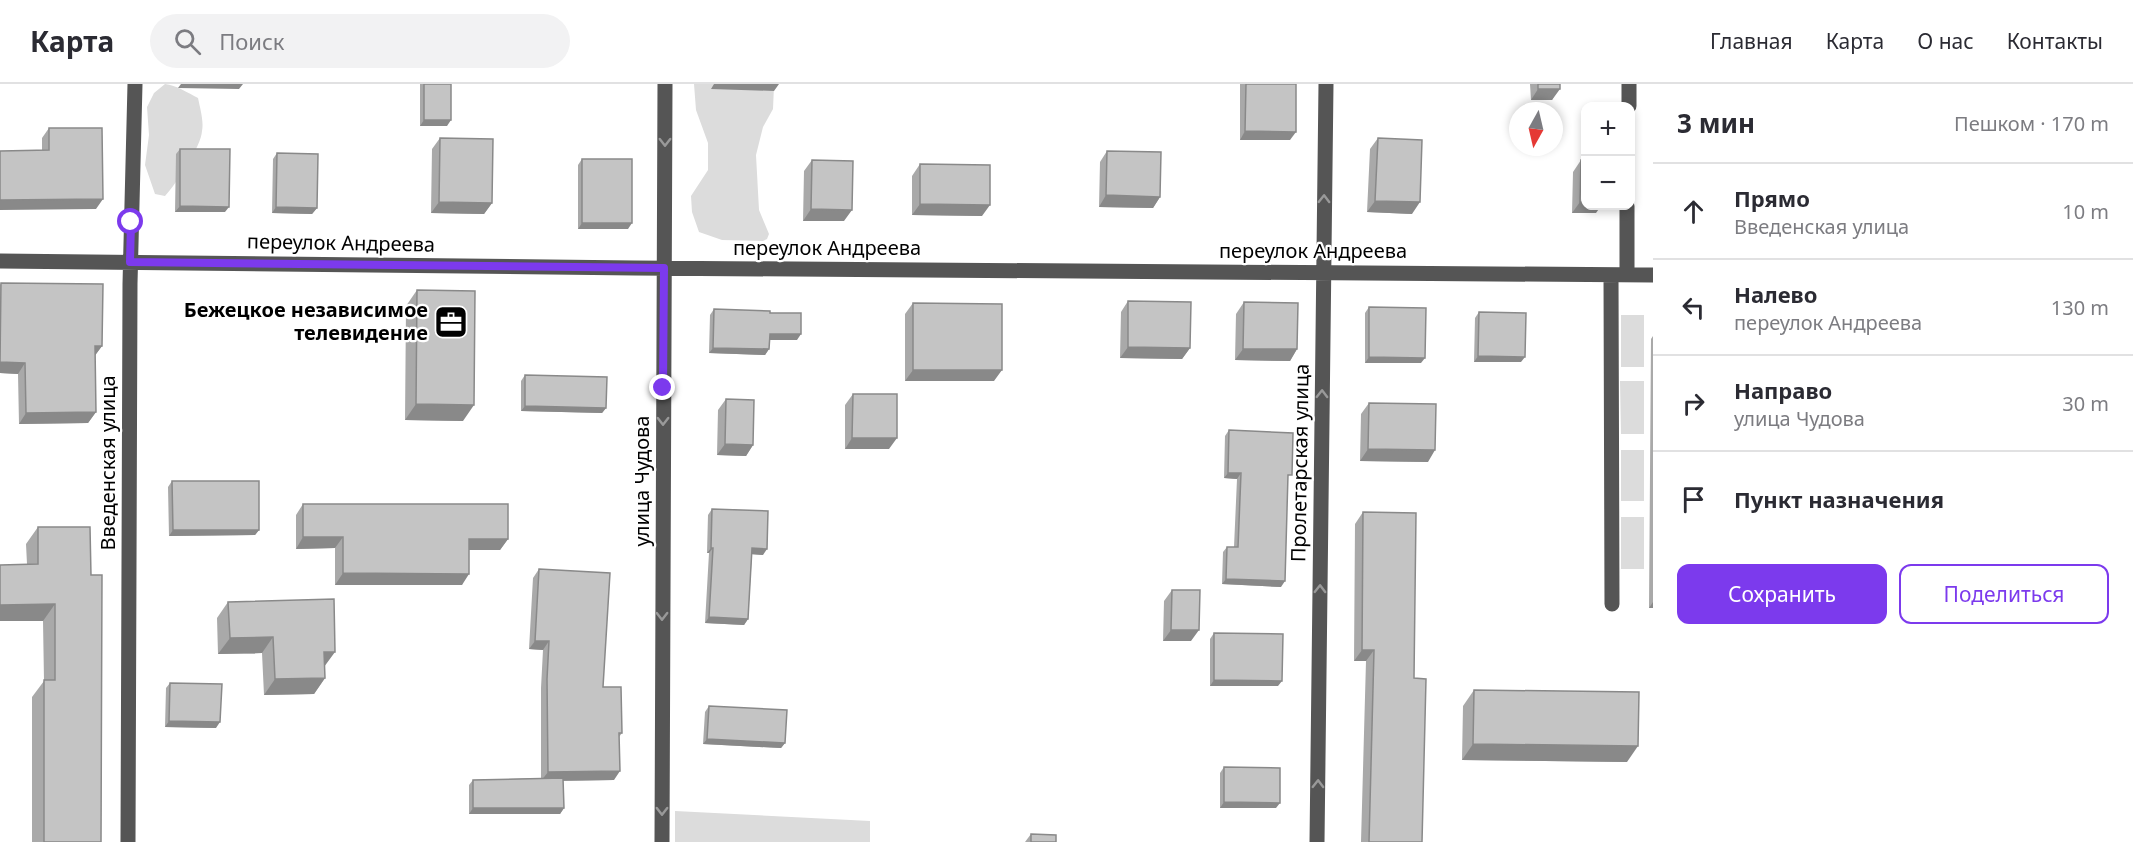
<!DOCTYPE html>
<html lang="ru">
<meta charset="utf-8">
<style>
:root{--surface:#fff;--page:#f2f2f3;--text:#2b2b33;--muted:#7c7c81;--line:#e1e1e2;--accent:#7c3aed}
body{margin:0;font-family:"Noto Sans",sans-serif;background:var(--page);color:var(--text)}
.controls{position:absolute;right:18px;top:18px;display:grid;overflow:hidden;border-radius:12px;box-shadow:0 3px 9px #0003}
.controls button{width:54px;height:54px;display:grid;place-items:center;padding:0;border:0;border-bottom:2px solid var(--line);background:var(--surface);color:var(--text);font:30px sans-serif}
.compass{position:absolute;left:1509px;top:18px;width:54px;height:54px;border-radius:50%;background:var(--surface);box-shadow:0 3px 9px #0003;rotate:188deg}
.stop{position:absolute;width:18px;height:18px;margin:-14px;border:4px solid #7c3aed;border-radius:50%;background:#fff}
.stop.end{background:#7c3aed;border-color:#fff;box-shadow:0 2px 6px #0008}
.list{margin:0;padding:0;list-style:none}
h2{display:flex;justify-content:space-between;align-items:center;height:78px;margin:0;padding:0 24px;font-size:26px}
h2 small{font-size:20px;font-weight:400;color:var(--muted)}
.list li{display:grid;grid-template-columns:39px 1fr auto;gap:18px;align-items:center;box-sizing:border-box;height:96px;padding:0 24px;border-top:2px solid var(--line)}
.list b{display:block;font-size:22px;white-space:nowrap}
.list p{margin:0;font-size:20px;white-space:nowrap;color:var(--muted)}
.list em{font-size:20px;font-style:normal;color:var(--muted)}
.actions{display:flex;gap:12px;padding:18px 24px}
.actions a{flex:1;padding:14px 0;border:2px solid var(--accent);border-radius:12px;text-align:center;font-size:21px;color:var(--accent)}
.actions .main{background:var(--accent);color:#fff}
.icon{flex:none;width:33px;height:33px;fill:none;stroke:currentColor;stroke-width:2;stroke-linecap:round;stroke-linejoin:round}
.map{position:relative;flex:none;width:1653px;height:758px;overflow:hidden}
header{display:flex;align-items:center;gap:36px;box-sizing:border-box;height:84px;padding:0 30px;background:var(--surface);border-bottom:2px solid var(--line)}
header strong{font-size:28px}
nav{display:flex;gap:33px;margin-inline-start:auto;font-size:21px}
.search{width:420px;height:54px;background:var(--page);display:flex;align-items:center;gap:15px;box-sizing:border-box;padding:0 21px;border-radius:33px;color:var(--muted);font-size:22px}
main{display:flex}
aside{flex:1;background:var(--surface)}
.map>svg:first-child{display:block}
</style>
<header>
<strong>Карта</strong>
<div class="search"><svg class="icon" aria-label="search" viewBox="0 0 24 24"><circle cx="10" cy="10" r="6"/><path d="M15 15l6 6"/></svg>Поиск</div>
<nav><a>Главная</a><a>Карта</a><a>О нас</a><a>Контакты</a></nav>
</header>
<main>
<div class="map">
<svg width="1653" height="758" viewBox="0 0 1653 758">
<rect width="100%" height="100%" fill="#fff"/>
<!-- green -->
<path fill="#dcdcdc" d="M 165,0 C 176,1 188,9 198,14 C 200,24 204,37 202,47 C 201,63 176,100 165,112 L 155,110 L 145,81 L 149,51 L 147,23 L 154,9 Z
M 694,0 L 772,0 L 774,2 L 773,25 L 763,43 L 756,71 L 759,126 L 769,150 L 767,155 L 763,157 L 722,156 L 699,148 L 692,128 L 691,112 L 708,86 L 708,59 L 696,26 Z
M 1621,231 L 1644,231 L 1644,283 L 1621,283 Z
M 1620,297 L 1644,297 L 1644,350 L 1621,350 Z
M 1621,366 L 1644,366 L 1644,417 L 1621,417 Z
M 1621,433 L 1644,433 L 1644,485 L 1621,485 Z
M 675,727 L 870,737 L 870,758 L 675,758 Z"/>
<g fill="none" stroke-linecap="round" stroke-linejoin="round">
<!-- minor -->
<path stroke="#555" stroke-width="15" d="M 1629,22 L 1629,0
M 0,177 L 635,184 L 1653,191
M 1611,191 L 1612,520
M 1627,191 L 1627,122
M 128,758 L 130,200 L 135,0
M 662,758 L 665,0
M 1317,758 L 1326,0"/>
</g>
<!-- wall -->
<path fill="#a9a9a9" d="M 420,0 L 451,0 L 447,42 L 420,42 Z
M 1240,0 L 1296,0 L 1290,56 L 1240,56 Z
M 1530,0 L 1560,0 L 1552,16 L 1531,16 Z
M 49,44 L 96,125 L 42,66 L 42,54 Z
M 440,54 L 492,119 L 484,130 L 431,129 L 432,65 Z
M 1378,54 L 1412,130 L 1367,128 L 1370,65 Z
M 180,65 L 225,128 L 175,128 L 176,70 Z
M 1107,67 L 1160,113 L 1153,124 L 1099,123 L 1100,78 Z
M 277,69 L 317,124 L 312,130 L 272,129 L 273,75 Z
M 582,75 L 628,145 L 578,145 L 578,81 Z
M 812,76 L 844,137 L 803,137 L 804,87 Z
M 1581,76 L 1596,129 L 1572,129 L 1573,88 Z
M 920,80 L 982,132 L 912,131 L 912,92 Z
M 1,199 L 102,262 L 95,271 L 96,328 L 88,339 L 19,340 L 18,290 L 0,289 L 0,201 Z
M 417,206 L 463,337 L 405,336 L 406,222 Z
M 1128,217 L 1190,264 L 1182,275 L 1120,274 L 1121,228 Z
M 1244,218 L 1297,265 L 1290,277 L 1235,276 L 1236,230 Z
M 913,219 L 994,297 L 905,297 L 905,230 Z
M 1369,223 L 1421,279 L 1365,279 L 1365,229 Z
M 714,225 L 770,229 L 797,256 L 770,256 L 769,265 L 765,271 L 709,269 L 710,231 Z
M 1479,228 L 1521,278 L 1474,278 L 1475,234 Z
M 1653,252 L 1653,524 L 1649,524 L 1651,255 Z
M 525,291 L 606,324 L 602,329 L 521,327 L 521,297 Z
M 853,310 L 889,365 L 845,365 L 845,321 Z
M 726,315 L 753,361 L 746,372 L 717,371 L 718,326 Z
M 1369,319 L 1428,378 L 1360,377 L 1361,330 Z
M 1229,346 L 1288,396 L 1281,503 L 1222,500 L 1223,468 L 1227,463 L 1234,463 L 1237,395 L 1224,394 L 1225,352 Z
M 172,397 L 259,446 L 255,451 L 169,452 L 168,403 Z
M 303,420 L 508,455 L 500,466 L 469,466 L 462,501 L 335,501 L 335,464 L 296,465 L 296,431 Z
M 712,425 L 763,471 L 752,470 L 748,535 L 744,541 L 705,539 L 709,469 L 707,469 L 708,431 Z
M 1363,428 L 1414,594 L 1422,758 L 1361,758 L 1366,577 L 1354,577 L 1355,440 Z
M 38,443 L 91,491 L 101,758 L 32,758 L 32,613 L 44,597 L 43,537 L 27,480 L 26,460 Z
M 539,485 L 603,603 L 622,649 L 619,653 L 614,696 L 563,697 L 564,724 L 560,730 L 469,730 L 469,701 L 473,696 L 541,694 L 541,604 L 543,566 L 529,565 L 533,494 Z
M 1172,506 L 1191,557 L 1163,557 L 1164,517 Z
M 228,518 L 325,583 L 325,594 L 314,610 L 264,611 L 262,569 L 218,570 L 217,534 Z
M 1214,549 L 1278,602 L 1210,602 L 1210,555 Z
M 170,599 L 216,644 L 165,643 L 166,604 Z
M 1474,606 L 1627,678 L 1462,676 L 1463,622 Z
M 709,622 L 785,659 L 781,664 L 703,660 L 705,628 Z
M 1224,683 L 1276,724 L 1220,724 L 1220,689 Z
M 1031,750 L 1056,758 L 1025,758 Z"/>
<!-- shaded-wall -->
<path fill="#898989" d="M 181,0 L 243,0 L 239,5 L 178,4 Z
M 714,0 L 779,0 L 774,7 L 711,5 Z
M 1538,5 L 1560,5 L 1552,16 L 1531,16 Z
M 424,36 L 451,36 L 447,42 L 420,42 Z
M 1245,47 L 1296,48 L 1290,56 L 1240,56 Z
M 1106,111 L 1160,113 L 1153,124 L 1099,123 Z
M 103,115 L 96,125 L 0,126 L 0,116 Z
M 1375,117 L 1420,118 L 1412,130 L 1367,128 Z
M 439,118 L 492,119 L 484,130 L 431,129 Z
M 1580,118 L 1586,118 L 1586,122 L 1601,122 L 1596,129 L 1572,129 Z
M 920,120 L 990,121 L 982,132 L 912,131 Z
M 180,122 L 229,123 L 225,128 L 175,128 Z
M 276,123 L 317,124 L 312,130 L 272,129 Z
M 811,125 L 852,126 L 844,137 L 803,137 Z
M 582,139 L 632,139 L 628,145 L 578,145 Z
M 770,250 L 801,250 L 797,256 L 766,256 Z
M 95,262 L 102,262 L 94,273 Z
M 1128,263 L 1190,264 L 1182,275 L 1120,274 Z
M 713,264 L 769,265 L 765,271 L 709,269 Z
M 1243,265 L 1297,265 L 1290,277 L 1235,276 Z
M 1478,272 L 1525,273 L 1521,278 L 1474,278 Z
M 1369,273 L 1425,274 L 1421,279 L 1365,279 Z
M 0,278 L 25,279 L 18,290 L 0,289 Z
M 913,286 L 1002,286 L 994,297 L 905,297 Z
M 416,320 L 474,321 L 463,337 L 405,336 Z
M 525,322 L 606,324 L 602,329 L 521,327 Z
M 96,328 L 88,339 L 19,340 L 26,329 Z
M 852,354 L 897,354 L 889,365 L 845,365 Z
M 725,360 L 753,361 L 746,372 L 717,371 Z
M 1368,365 L 1435,366 L 1428,378 L 1360,377 Z
M 1228,389 L 1241,389 L 1237,395 L 1224,394 Z
M 173,446 L 259,446 L 255,451 L 169,452 Z
M 303,453 L 343,453 L 335,464 L 296,465 Z
M 469,455 L 508,455 L 500,466 L 461,466 Z
M 711,464 L 713,464 L 709,469 L 707,469 Z
M 752,464 L 767,465 L 763,471 L 748,470 Z
M 343,489 L 469,490 L 462,501 L 335,501 Z
M 1226,495 L 1285,497 L 1281,503 L 1222,500 Z
M 1653,518 L 1653,524 L 1649,524 Z
M 55,520 L 43,537 L 0,537 L 0,521 Z
M 709,533 L 748,535 L 744,541 L 705,539 Z
M 1171,546 L 1199,546 L 1191,557 L 1163,557 Z
M 273,553 L 262,569 L 218,570 L 230,554 Z
M 535,557 L 549,557 L 543,566 L 529,565 Z
M 1362,566 L 1374,566 L 1366,577 L 1354,577 Z
M 324,568 L 335,568 L 324,583 Z
M 325,594 L 314,610 L 264,611 L 275,595 Z
M 1214,596 L 1282,597 L 1278,602 L 1210,602 Z
M 169,637 L 220,638 L 216,644 L 165,643 Z
M 707,655 L 785,659 L 781,664 L 703,660 Z
M 1473,660 L 1638,662 L 1627,678 L 1462,676 Z
M 620,687 L 614,696 L 541,697 L 548,688 Z
M 1224,718 L 1280,719 L 1276,724 L 1220,724 Z
M 473,724 L 564,724 L 560,730 L 469,730 Z"/>
<!-- building -->
<path fill="#c4c4c4" stroke="#898989" stroke-width="1.5" d="M 424,0 L 451,0 L 451,36 L 424,36 Z
M 1246,0 L 1296,0 L 1296,48 L 1245,47 Z
M 1538,0 L 1560,0 L 1560,5 L 1538,5 Z
M 49,44 L 102,44 L 103,115 L 0,116 L 0,67 L 49,66 Z
M 440,54 L 493,55 L 492,119 L 439,118 Z
M 1378,54 L 1422,56 L 1420,118 L 1375,117 Z
M 180,65 L 230,65 L 229,123 L 180,122 Z
M 1107,67 L 1161,68 L 1160,113 L 1106,111 Z
M 277,69 L 318,70 L 317,124 L 276,123 Z
M 582,75 L 632,75 L 632,139 L 582,139 Z
M 812,76 L 853,77 L 852,126 L 811,125 Z
M 1581,76 L 1586,76 L 1586,118 L 1580,118 Z
M 920,80 L 990,81 L 990,121 L 920,120 Z
M 1,199 L 103,200 L 102,262 L 95,262 L 96,328 L 26,329 L 25,279 L 0,278 Z
M 417,206 L 475,207 L 474,321 L 416,320 Z
M 1128,217 L 1191,218 L 1190,264 L 1128,263 Z
M 1244,218 L 1298,219 L 1297,265 L 1243,265 Z
M 913,219 L 1002,220 L 1002,286 L 913,286 Z
M 1369,223 L 1426,224 L 1425,274 L 1369,273 Z
M 714,225 L 770,227 L 770,229 L 801,229 L 801,250 L 770,250 L 769,265 L 713,264 Z
M 1479,228 L 1526,229 L 1525,273 L 1478,272 Z
M 525,291 L 607,293 L 606,324 L 525,322 Z
M 853,310 L 897,310 L 897,354 L 852,354 Z
M 726,315 L 754,316 L 753,361 L 725,360 Z
M 1369,319 L 1436,320 L 1435,366 L 1368,365 Z
M 1229,346 L 1293,349 L 1292,391 L 1288,391 L 1285,497 L 1226,495 L 1227,463 L 1238,463 L 1241,389 L 1228,389 Z
M 172,397 L 259,397 L 259,446 L 173,446 Z
M 303,420 L 508,420 L 508,455 L 469,455 L 469,490 L 343,489 L 343,453 L 303,453 Z
M 712,425 L 768,427 L 767,465 L 752,464 L 748,535 L 709,533 L 713,464 L 711,464 Z
M 1363,428 L 1416,429 L 1414,594 L 1426,595 L 1422,758 L 1369,758 L 1374,566 L 1362,566 Z
M 38,443 L 90,443 L 91,491 L 102,491 L 101,758 L 44,758 L 44,596 L 55,596 L 55,520 L 0,521 L 0,481 L 38,480 Z
M 539,485 L 610,489 L 603,603 L 621,603 L 622,649 L 619,649 L 620,687 L 548,688 L 547,595 L 549,557 L 535,557 Z
M 1172,506 L 1200,506 L 1199,546 L 1171,546 Z
M 334,515 L 335,568 L 324,568 L 325,594 L 275,595 L 273,553 L 230,554 L 228,518 Z
M 1214,549 L 1283,550 L 1282,597 L 1214,596 Z
M 170,599 L 222,600 L 220,638 L 169,637 Z
M 1474,606 L 1639,608 L 1638,662 L 1473,660 Z
M 709,622 L 787,626 L 785,659 L 707,655 Z
M 1224,683 L 1280,684 L 1280,719 L 1224,718 Z
M 563,694 L 564,724 L 473,724 L 473,696 Z
M 1031,750 L 1056,751 L 1056,758 L 1031,758 Z"/>
<!-- one-way arrows -->
<defs><path id="oneway-chevron" d="M-2-3.5L2.5 0L-2 3.5" fill="none" stroke-width="1.6" stroke-linecap="round" stroke-linejoin="round" transform="scale(1.5)"/></defs>
<g stroke="#999">
<use href="#oneway-chevron" transform="translate(665 58) rotate(90)"/>
<use href="#oneway-chevron" transform="translate(1324 115) rotate(-89)"/>
<use href="#oneway-chevron" transform="translate(1322 310) rotate(-89)"/>
<use href="#oneway-chevron" transform="translate(663 337) rotate(90)"/>
<use href="#oneway-chevron" transform="translate(1320 505) rotate(-89)"/>
<use href="#oneway-chevron" transform="translate(662 532) rotate(90)"/>
<use href="#oneway-chevron" transform="translate(1318 700) rotate(-89)"/>
<use href="#oneway-chevron" transform="translate(662 727) rotate(90)"/>
</g>
<g fill="none" stroke-linecap="round" stroke-linejoin="round">
<!-- route -->
<path stroke="#7c3aed" stroke-width="8" d="M 131,138 L 130,178 L 664,184 L 663,304"/>
</g>
<!-- icons -->
<defs>
<g id="office-square" transform="scale(1.725)"><rect x="-9" y="-9" width="18" height="18" rx="4" fill="#000" stroke="#fff"/><path d="M-6-3h4V-5.5h4V-3h4V5H-6ZM-1-4.5V-3h2v-1.5ZM-6 0V1H6V0Z" fill="#fff"/></g>
</defs>
<g fill-rule="evenodd">
<use href="#office-square" x="451" y="238"/>
</g>
<g text-anchor="middle" stroke-width="4.5" stroke-linejoin="round" paint-order="stroke">
<!-- street labels -->
<g font-size="20" fill="#000" stroke="#fff">
<text transform="translate(341 159) rotate(1)" y="7">переулок Андреева</text>
<text x="827" y="171">переулок Андреева</text>
<text x="1313" y="174">переулок Андреева</text>
<text transform="translate(108 379) rotate(-90)" y="7">Введенская улица</text>
<text transform="translate(1300 379) rotate(-89)" y="7">Пролетарская улица</text>
<text transform="translate(642 397) rotate(-90)" y="7">улица Чудова</text>
</g>
<!-- poi labels -->
<g font-size="20" font-weight="bold" fill="#000" stroke="#fff" text-anchor="end">
<text x="428" y="233">Бежецкое независимое<tspan x="428" dy="23">телевидение</tspan></text>
</g>
</g>
</svg>
<div class="controls">
<button>+</button>
<button>−</button>
</div>
<svg class="compass" viewBox="-18 -18 36 36"><path d="M0-13l5 13h-10z" fill="#e53935"/><path d="M0 13l5-13h-10z" fill="#7c7c81"/></svg>
<div class="stop" style="left:131px;top:138px"></div>
<div class="stop end" style="left:663px;top:304px"></div>
</div>
<aside>
<h2>3 мин<small>Пешком · 170 m</small></h2>
<ul class="list">
<li><svg class="icon" aria-label="ahead" viewBox="0 0 24 24"><path d="M12 20V5M6 11l6-6 6 6"/></svg><div><b>Прямо</b><p>Введенская улица</p></div><em>10 m</em></li>
<li><svg class="icon" aria-label="left" viewBox="0 0 24 24"><path d="M17 20v-9H6M10 6l-5 5 5 5"/></svg><div><b>Налево</b><p>переулок Андреева</p></div><em>130 m</em></li>
<li><svg class="icon" aria-label="right" viewBox="0 0 24 24"><path d="M7 20v-9h11M14 6l5 5-5 5"/></svg><div><b>Направо</b><p>улица Чудова</p></div><em>30 m</em></li>
<li><svg class="icon" aria-label="arrive" viewBox="0 0 24 24"><path d="M6 21V4h12l-3 4 3 4H6"/></svg><div><b>Пункт назначения</b></div></li>
</ul>
<div class="actions"><a class="main">Сохранить</a><a>Поделиться</a></div>
</aside>
</main>
